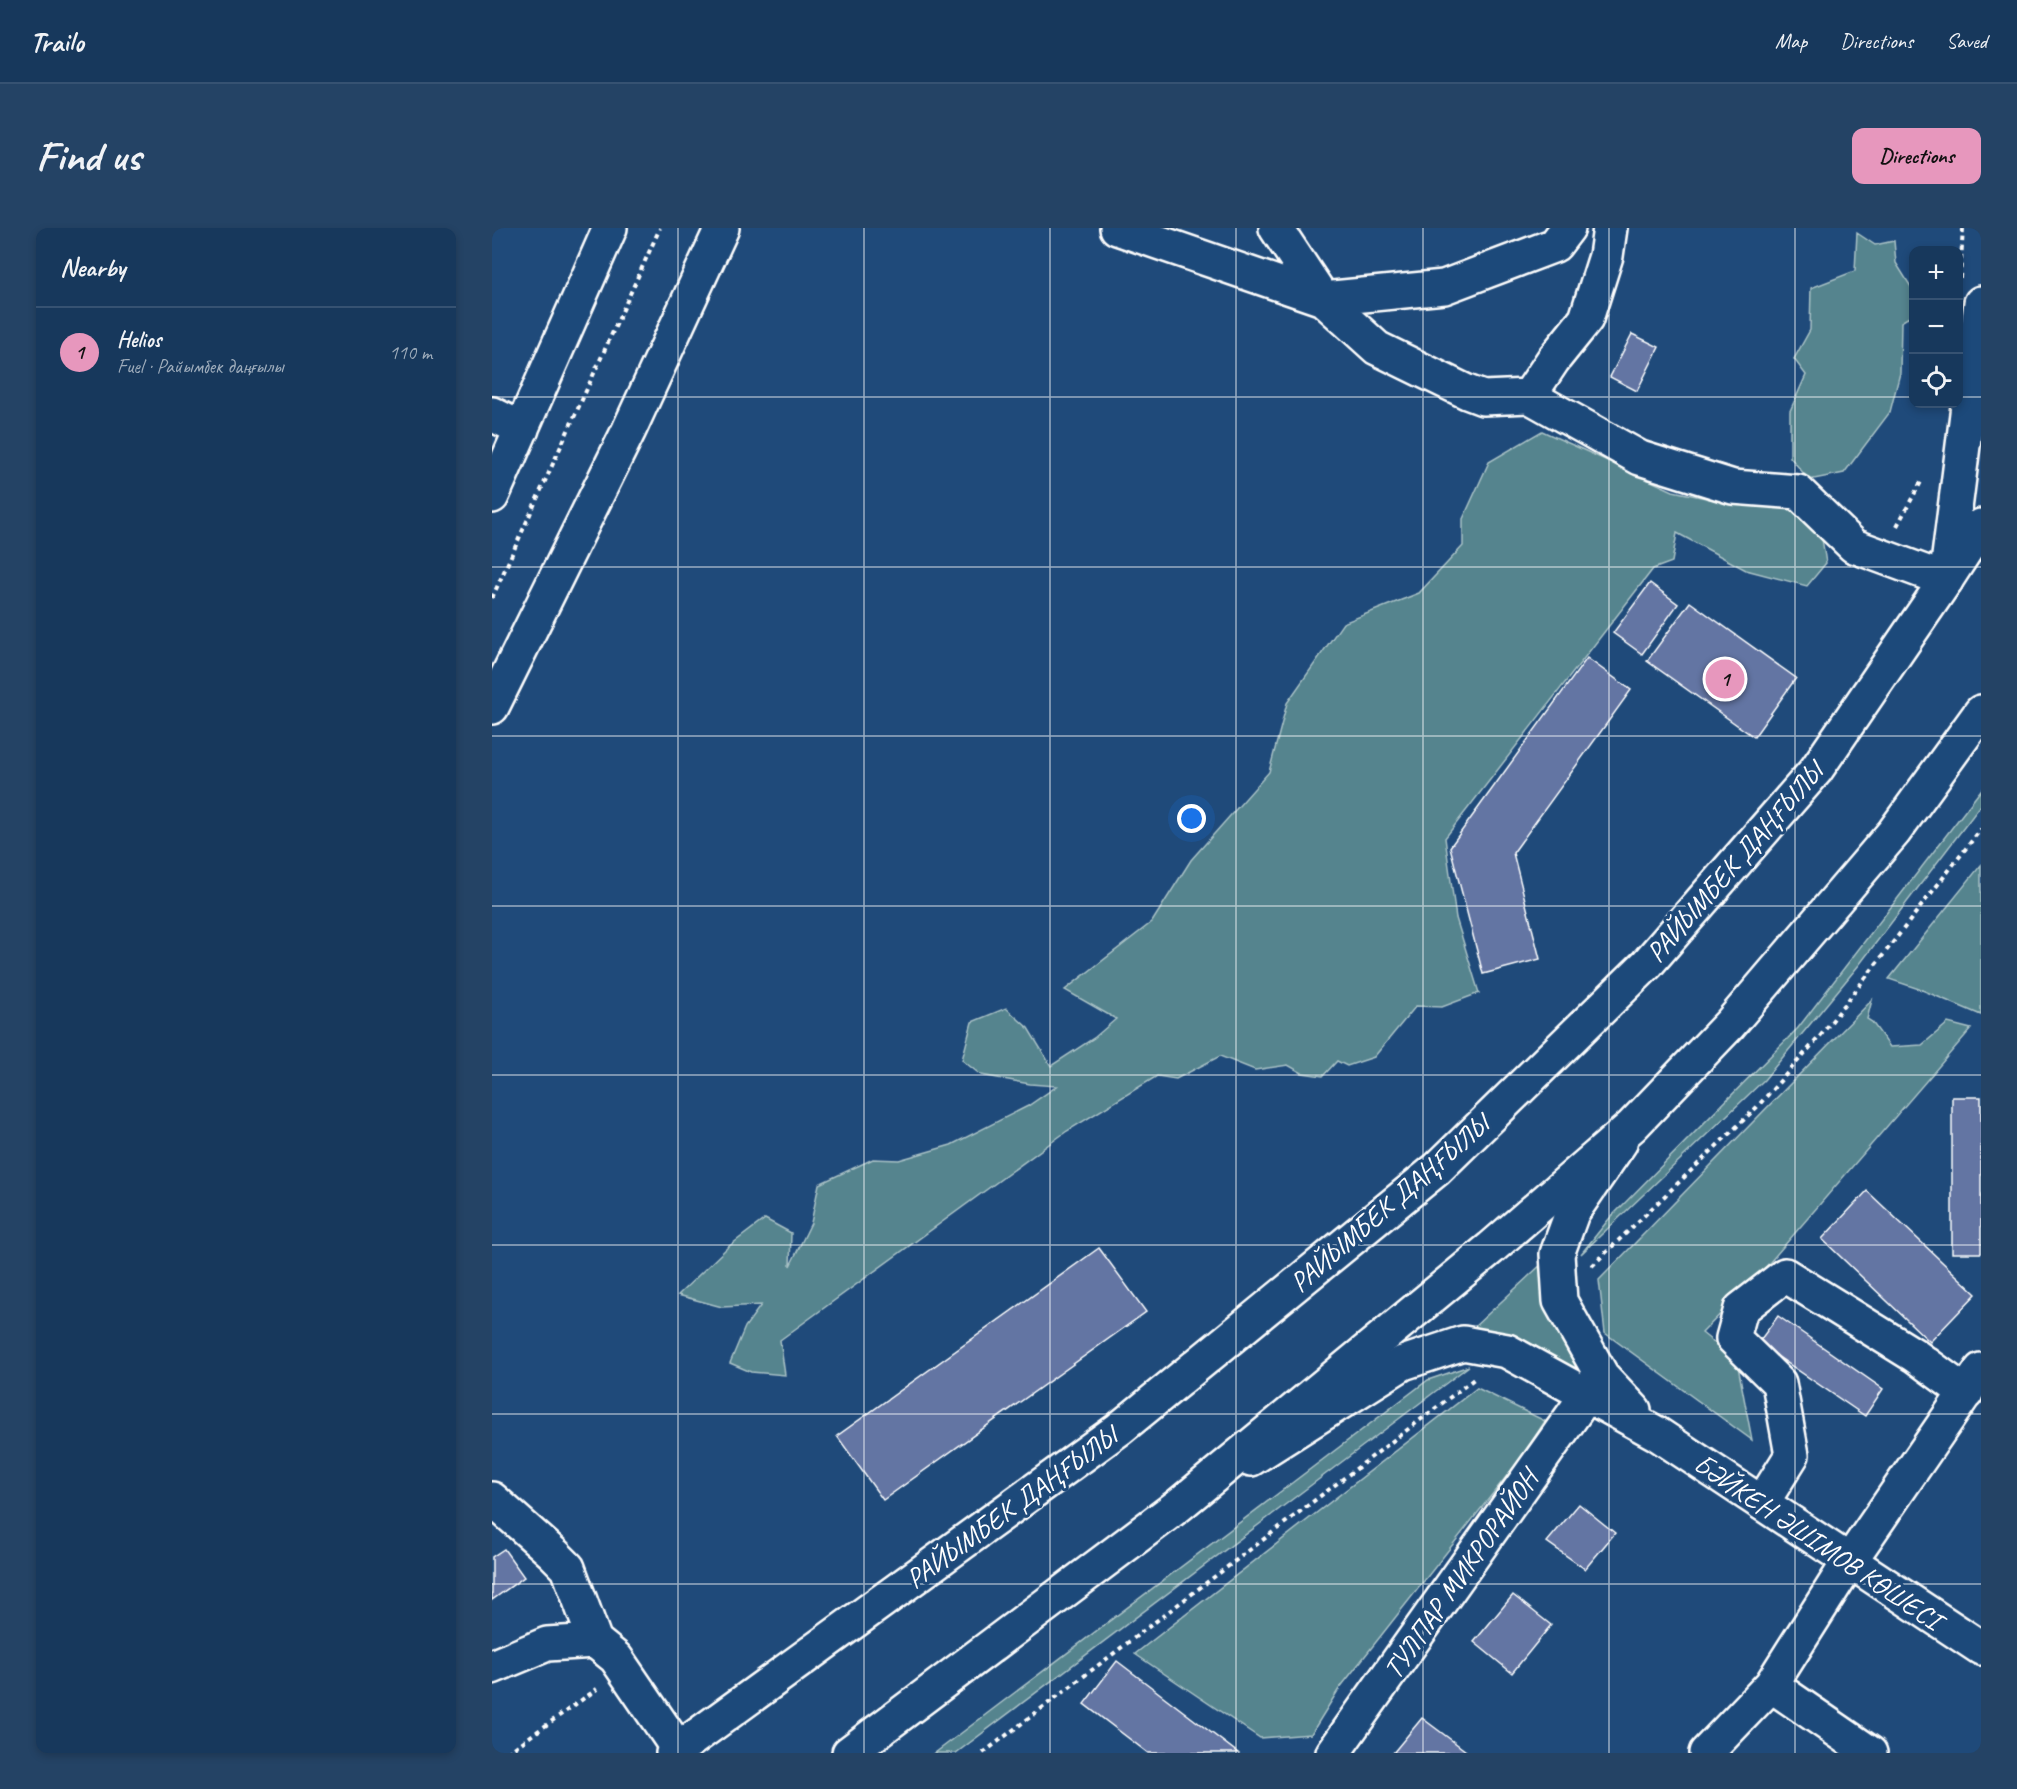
<!DOCTYPE html>
<meta charset="utf-8">
<style>
:root{--surface:#17385c;--page:#244365;--text:#f1f3f6;--muted:#9eacbb;--line:#365272;--accent:#e797bd}
body{margin:0;font-family:Caveat,sans-serif;background:var(--page);color:var(--text)}
.controls{position:absolute;right:18px;top:18px;display:grid;overflow:hidden;border-radius:12px;box-shadow:0 3px 9px #0003}
.controls button{width:54px;height:54px;display:grid;place-items:center;padding:0;border:0;border-bottom:2px solid var(--line);background:var(--surface);color:var(--text);font:30px sans-serif}
.you{position:absolute;left:700px;top:591px;width:21px;height:21px;margin:-15px;border:4px solid #fff;border-radius:50%;background:#1a73e8;box-shadow:0 0 0 9px #1a73e833}
.badge{display:grid;place-items:center;width:39px;height:39px;border-radius:50%;background:var(--accent);color:#111;font-size:20px;font-weight:700}
.pin{position:absolute;translate:-50% -50%;border:3px solid #fff;box-shadow:0 2px 6px #0006}
.list{margin:0;padding:0;list-style:none}
h2{display:flex;justify-content:space-between;align-items:center;height:78px;margin:0;padding:0 24px;font-size:26px}
h2 small{font-size:20px;font-weight:400;color:var(--muted)}
.list li{display:grid;grid-template-columns:39px 1fr auto;gap:18px;align-items:center;box-sizing:border-box;height:90px;padding:0 24px;border-top:2px solid var(--line)}
.list b{display:block;font-size:22px;white-space:nowrap}
.list p{margin:0;font-size:20px;white-space:nowrap;color:var(--muted)}
.list em{font-size:20px;font-style:normal;color:var(--muted)}
.icon{flex:none;width:33px;height:33px;fill:none;stroke:currentColor;stroke-width:2;stroke-linecap:round;stroke-linejoin:round}
.map{position:relative;flex:none;width:1489px;height:1525px;overflow:hidden;border-radius:12px}
header{display:flex;align-items:center;gap:36px;box-sizing:border-box;height:84px;padding:0 30px;background:var(--surface);border-bottom:2px solid var(--line)}
header strong{font-size:28px}
nav{display:flex;gap:33px;margin-inline-start:auto;font-size:21px}
.intro{display:flex;align-items:center;justify-content:space-between;box-sizing:border-box;height:144px;padding:0 36px}
h1{margin:0;font-size:42px}
.button{padding:15px 27px;border-radius:12px;background:var(--accent);color:#111;font-size:21px;font-weight:700}
main{display:flex;gap:36px;padding:0 36px}
aside{flex:1;background:var(--surface);border-radius:12px;box-shadow:0 3px 9px #0003}
.map>svg:first-child{display:block}
</style>
<header>
<strong>Trailo</strong>
<nav><a>Map</a><a>Directions</a><a>Saved</a></nav>
</header>
<div class="intro"><h1>Find us</h1><a class="button">Directions</a></div>
<main>
<aside>
<h2>Nearby<small></small></h2>
<ul class="list">
<li><span class="badge">1</span><div><b>Helios</b><p>Fuel · Райымбек даңғылы</p></div><em>110 m</em></li>
</ul>
</aside>
<div class="map">
<svg width="1489" height="1525" viewBox="0 0 1489 1525">
<rect width="100%" height="100%" fill="#1f4a7a"/>
<filter id="ink" filterUnits="userSpaceOnUse"><feTurbulence type="fractalNoise" baseFrequency=".0167" numOctaves="2"/><feDisplacementMap in="SourceGraphic" scale="12" xChannelSelector="R" yChannelSelector="G"/><feConvolveMatrix kernelMatrix="1 2 1 2 8 2 1 2 1" color-interpolation-filters="sRGB"/></filter>
<g filter="url(#ink)">
<!-- green -->
<path fill="#54848e" stroke="#aac2c6" stroke-width="1.5" d="M 1365,5 L 1383,17 L 1402,13 L 1404,35 L 1421,62 L 1422,86 L 1409,94 L 1408,145 L 1398,184 L 1352,245 L 1317,252 L 1298,229 L 1298,183 L 1314,147 L 1302,131 L 1318,102 L 1319,60 L 1363,43 Z
M 1050,203 L 1181,263 L 1228,273 L 1296,276 L 1329,305 L 1334,335 L 1315,358 L 1254,342 L 1185,305 L 1180,334 L 1161,341 L 953,610 L 964,690 L 987,765 L 950,779 L 924,778 L 882,829 L 855,838 L 845,833 L 831,848 L 810,845 L 796,837 L 763,842 L 728,828 L 684,851 L 665,848 L 575,903 L 288,1112 L 293,1147 L 259,1144 L 238,1135 L 253,1099 L 269,1077 L 230,1079 L 186,1067 L 236,1019 L 273,991 L 299,1005 L 298,1038 L 319,995 L 327,956 L 381,931 L 407,932 L 459,917 L 536,878 L 565,858 L 538,856 L 489,847 L 470,832 L 480,794 L 514,780 L 536,800 L 559,838 L 602,810 L 624,791 L 573,762 L 660,694 L 699,632 L 777,544 L 795,475 L 851,395 L 927,365 L 971,318 L 971,291 L 997,234 Z
M 1489,562 L 1489,577 L 1367,737 L 1272,852 L 1089,1026 L 1117,991 L 1306,800 Z
M 1489,637 L 1489,787 L 1430,762 L 1397,751 Z
M 1380,772 L 1375,791 L 1380,794 L 1398,819 L 1430,817 L 1456,795 L 1479,801 L 1272,1041 L 1210,1105 L 1245,1133 L 1260,1212 L 1113,1105 L 1107,1052 Z
M 1052,1034 L 1119,1170 L 1003,1103 L 981,1100 Z
M 977,1138 L 464,1525 L 443,1525 L 936,1152 Z
M 985,1160 L 1053,1193 L 1032,1226 L 847,1461 L 819,1506 L 768,1510 L 643,1426 Z"/>
<!-- building -->
<path fill="#6374a3" stroke="#fff" stroke-width="1.5" d="M 1140,106 L 1167,119 L 1145,163 L 1118,149 Z
M 1158,355 L 1186,376 L 1150,426 L 1121,405 Z
M 1198,374 L 1304,450 L 1262,509 L 1155,433 Z
M 1095,430 L 1139,462 L 1021,625 L 1048,731 L 991,746 L 958,619 Z
M 1460,869 L 1489,869 L 1489,1025 L 1460,1025 Z
M 1375,963 L 1484,1066 L 1438,1114 L 1330,1011 Z
M 607,1020 L 654,1084 L 391,1272 L 345,1208 Z
M 1286,1088 L 1391,1161 L 1373,1188 L 1266,1115 Z
M 1087,1276 L 1123,1305 L 1093,1341 L 1055,1314 Z
M 12,1321 L 32,1349 L 0,1372 L 0,1329 Z
M 1021,1367 L 1059,1397 L 1020,1445 L 982,1414 Z
M 625,1433 L 746,1525 L 656,1525 L 592,1476 Z
M 930,1490 L 974,1523 L 972,1525 L 901,1525 Z"/>
<g fill="none" stroke-linecap="round" stroke-linejoin="round">
<!-- minor casing -->
<g stroke="#fff" stroke-width="38">
<path id="minor" d="M 625,0 L 831,71 L 952,59 L 1063,17 L 1076,0
M 784,0 L 831,71 L 885,120 L 975,164 L 991,170 L 1037,168 L 1148,230 L 1241,259 L 1306,264 L 1362,318 L 1454,352
M 1037,168 L 1061,132 L 1094,91 L 1114,28 L 1118,0
M 0,186 L 30,201
M 0,268 L 118,0
M 0,479 L 137,202 L 230,0
M 0,1271 L 62,1326 L 76,1340 L 103,1413
M 1270,1275 L 1300,1227 L 1287,1155 L 1241,1110 L 1249,1081 L 1293,1047 L 1422,1127 L 1474,1165
M 0,1439 L 55,1416 L 103,1413 L 124,1430 L 186,1521
M 1279,1457 L 1378,1525
M 841,1525 L 1095,1167
M 1214,1525 L 1279,1457 L 1357,1334 L 1489,1142"/>
</g>
<!-- major casing -->
<g stroke="#fff" stroke-width="38">
<path id="major" d="M 1454,352 L 1489,75
M 1128,915 L 1080,985 L 1065,1026 L 1068,1073 L 1110,1148 L 1142,1182
M 759,1231 L 911,1135 L 971,1115 L 1015,1123 L 1164,1205 L 1489,1420"/>
</g>
<!-- highway casing -->
<g stroke="#fff" stroke-width="38">
<path id="highway" d="M 181,1525 L 627,1201 L 945,941 L 1155,736 L 1324,542 L 1454,352 L 1489,298
M 357,1525 L 687,1277 L 999,1020 L 1140,898 L 1238,796 L 1402,604 L 1489,484"/>
</g>
<!-- path -->
<path stroke="#fff" stroke-width="4" stroke-dasharray="4.5 4.5" stroke-linecap="butt" d="M 1468,50 L 1471,0
M 1405,298 L 1430,252
M 0,370 L 168,0
M 1100,1038 L 1265,879 L 1329,807 L 1489,601
M 15,1525 L 105,1461
M 491,1525 L 982,1151"/>
<!-- minor -->
<use href="#minor" stroke="#1f4a7a" stroke-width="33"/>
<!-- major -->
<use href="#major" stroke="#1f4a7a" stroke-width="33"/>
<!-- highway -->
<use href="#highway" stroke="#1f4a7a" stroke-width="33"/>
</g>
</g>
<!-- grid -->
<path fill="none" stroke="#fff" stroke-width="1.5" stroke-opacity="0.55" d="M 186,0 L 186,1525M 372,0 L 372,1525M 558,0 L 558,1525M 744,0 L 744,1525M 931,0 L 931,1525M 1117,0 L 1117,1525M 1303,0 L 1303,1525M 0,169 L 1422,169M 1466,169 L 1489,169M 0,339 L 1489,339M 0,508 L 1489,508M 0,678 L 1489,678M 0,847 L 1489,847M 0,1017 L 1489,1017M 0,1186 L 1489,1186M 0,1356 L 1489,1356"/>
<g text-anchor="middle" stroke-width="6" stroke-linejoin="round" paint-order="stroke">
<!-- street labels -->
<g font-size="28" fill="#fff" stroke="#1f4a7a">
<text transform="translate(1242 634) rotate(-49)" y="10">РАЙЫМБЕК ДАҢҒЫЛЫ</text>
<text transform="translate(897 975) rotate(-41)" y="10">РАЙЫМБЕК ДАҢҒЫЛЫ</text>
<text transform="translate(519 1279) rotate(-36)" y="10">РАЙЫМБЕК ДАҢҒЫЛЫ</text>
<text transform="translate(1326 1313) rotate(34)" y="10">БӘЙКЕН ӘШІМОВ КӨШЕСІ</text>
<text transform="translate(968 1346) rotate(-55)" y="10">ТУЛПАР МИКРОРАЙОН</text>
</g>
</g>
</svg>
<div class="controls">
<button>+</button>
<button>−</button>
<button><svg class="icon" aria-label="locate" viewBox="0 0 24 24"><circle cx="12" cy="12" r="6"/><path d="M12 2v4M12 18v4M2 12h4M18 12h4"/></svg></button>
</div>
<div class="you"></div>
<div class="pin badge" style="left:1233px;top:451px">1</div>
</div>
</main>
